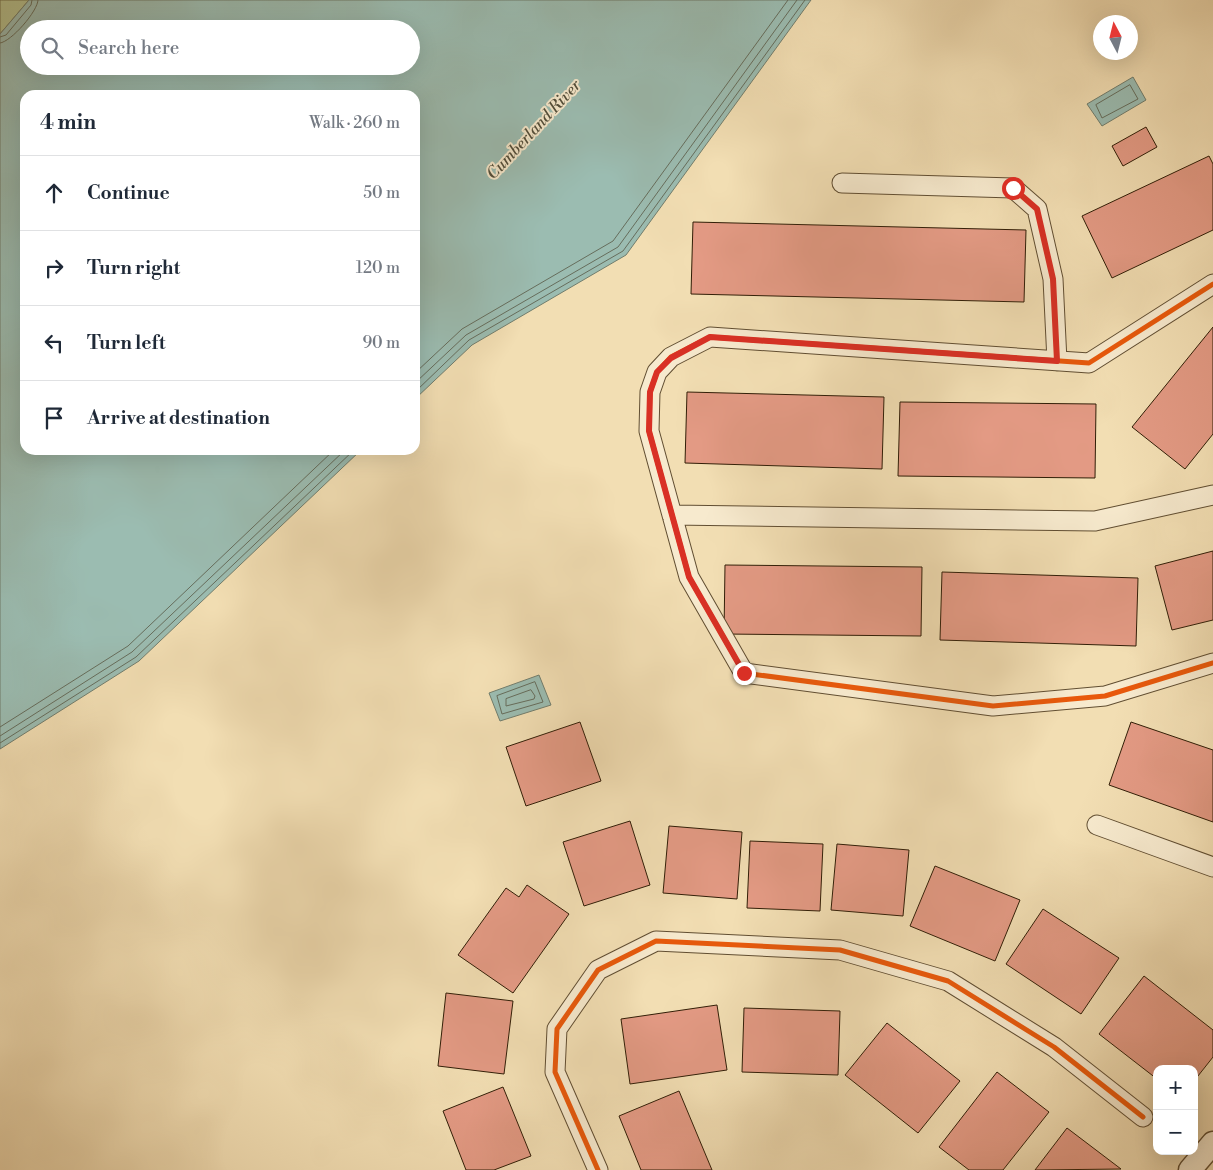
<!DOCTYPE html>
<meta charset="utf-8">
<style>
:root{--surface:#fff;--page:#f6f6f7;--text:#1f2937;--muted:#747a83;--line:#e0e1e3}
body{margin:0;font-family:"Libre Bodoni",serif;background:var(--page);color:var(--text)}
.controls{position:absolute;right:15px;bottom:15px;display:grid;overflow:hidden;border-radius:10px;box-shadow:0 5px 20px #0002}
.controls button{width:45px;height:45px;display:grid;place-items:center;padding:0;border:0;border-bottom:1px solid var(--line);background:var(--surface);color:var(--text);font:25px sans-serif}
.compass{position:absolute;left:1093px;top:15px;width:45px;height:45px;border-radius:50%;background:var(--surface);box-shadow:0 5px 20px #0002;rotate:353deg}
.stop{position:absolute;width:15px;height:15px;margin:-11px;border:4px solid #d93025;border-radius:50%;background:#fff}
.stop.end{background:#d93025;border-color:#fff;box-shadow:0 1px 5px #0008}
.list{margin:0;padding:0;list-style:none}
h2{display:flex;justify-content:space-between;align-items:center;height:65px;margin:0;padding:0 20px;font-size:21px}
h2 small{font-size:16px;font-weight:400;color:var(--muted)}
.list li{display:grid;grid-template-columns:32px 1fr auto;gap:15px;align-items:center;box-sizing:border-box;height:75px;padding:0 20px;border-top:1px solid var(--line)}
.list b{display:block;font-size:19px;white-space:nowrap}
.list em{font-size:16px;font-style:normal;color:var(--muted)}
.icon{flex:none;width:28px;height:28px;fill:none;stroke:currentColor;stroke-width:2;stroke-linecap:round;stroke-linejoin:round}
.map{position:relative;flex:none;width:1213px;height:1170px;overflow:hidden}
.search{position:absolute;background:var(--surface);box-shadow:0 5px 20px #0002;left:20px;top:20px;width:400px;height:55px;display:flex;align-items:center;gap:12px;box-sizing:border-box;padding:0 18px;border-radius:28px;color:var(--muted);font-size:19px}
.panel{position:absolute;background:var(--surface);box-shadow:0 5px 20px #0002;left:20px;top:90px;width:400px;height:365px;border-radius:15px}
.map>svg:first-child{display:block}
</style>
<div class="map">
<svg width="1213" height="1170" viewBox="0 0 1213 1170">
<rect width="100%" height="100%" fill="#f2deb3"/>
<filter id="stains"><feTurbulence type="fractalNoise" baseFrequency=".004" numOctaves="4"/><feColorMatrix values="0 0 0 0 .2 0 0 0 0 .09 0 0 0 0 .02 0 0 0 .5 -.17"/></filter>
<radialGradient id="worn" r=".72"><stop offset=".6" stop-color="#630" stop-opacity="0"/><stop offset="1" stop-color="#630" stop-opacity=".3"/></radialGradient>
<!-- green -->
<path fill="#b4c291" stroke="#72704c" d="M 0,0 L 29,0 L 0,34 Z"/>
<!-- water -->
<path fill="#9bbcb1" stroke="#717d6d" fill-rule="evenodd" d="M 29,0 L 811,0 L 626,255 L 472,345 L 415,399 L 415,95 L 25,95 L 25,450 L 361,450 L 139,661 L 0,749 L 0,34 ZM 29,29 L 411,29 L 411,66 L 29,66 Z
M 1133,77 L 1146,100 L 1102,126 L 1087,104 Z
M 539,675 L 551,705 L 500,721 L 489,693 Z"/>
<g fill="none" stroke-linecap="round" stroke-linejoin="round">
<!-- shore -->
<path stroke="#666d5c" stroke-width="1" d="M 0,37 L 6,35 L 31,5 L 32,0
M 0,43 C 11,42 38,11 38,0
M 1130,85 L 1138,99 L 1102,118 L 1096,105 Z
M 415,373 L 462,329 L 613,241 L 788,0
M 415,383 L 466,335 L 618,247 L 797,0
M 415,392 L 469,340 L 623,251 L 805,0
M 535,682 L 543,702 L 502,714 L 497,696 Z
M 531,690 L 535,696 L 534,699 L 506,706 L 506,699 Z
M 0,727 L 128,646 L 334,450
M 0,736 L 132,652 L 345,450
M 0,743 L 136,657 L 354,450"/>
</g>
<!-- building -->
<path fill="#e39a84" stroke="#311e07" d="M 1146,127 L 1157,147 L 1123,166 L 1112,146 Z
M 1209,156 L 1213,164 L 1213,230 L 1112,278 L 1082,216 Z
M 693,222 L 1026,230 L 1024,302 L 691,294 Z
M 1213,327 L 1213,434 L 1185,469 L 1132,427 Z
M 687,392 L 884,397 L 882,469 L 685,463 Z
M 900,402 L 1096,404 L 1095,478 L 898,476 Z
M 1213,551 L 1213,620 L 1172,630 L 1155,566 Z
M 725,565 L 922,567 L 921,636 L 724,634 Z
M 942,572 L 1138,578 L 1136,646 L 940,640 Z
M 580,722 L 601,781 L 526,806 L 506,747 Z
M 1131,722 L 1213,750 L 1213,822 L 1109,785 Z
M 630,821 L 650,885 L 584,906 L 563,842 Z
M 669,826 L 742,832 L 737,899 L 663,893 Z
M 750,841 L 823,844 L 820,911 L 747,908 Z
M 837,844 L 909,850 L 903,916 L 831,910 Z
M 935,866 L 1020,900 L 995,961 L 910,926 Z
M 527,885 L 569,914 L 513,993 L 458,955 L 506,888 L 519,897 Z
M 1043,909 L 1119,958 L 1081,1014 L 1006,964 Z
M 1144,976 L 1213,1030 L 1213,1057 L 1194,1081 L 1194,1069 L 1157,1069 L 1157,1079 L 1099,1034 Z
M 446,993 L 513,1001 L 504,1074 L 438,1066 Z
M 717,1005 L 727,1070 L 630,1084 L 621,1019 Z
M 744,1008 L 840,1011 L 838,1075 L 742,1072 Z
M 887,1023 L 960,1081 L 918,1133 L 845,1075 Z
M 997,1072 L 1049,1112 L 1003,1170 L 969,1170 L 939,1147 Z
M 503,1087 L 531,1156 L 494,1170 L 466,1170 L 443,1111 Z
M 679,1091 L 712,1170 L 641,1170 L 619,1116 Z
M 1067,1128 L 1121,1169 L 1035,1170 Z"/>
<g fill="none" stroke-linecap="round" stroke-linejoin="round">
<!-- minor casing -->
<g stroke="#614e32" stroke-width="21">
<path id="minor" d="M 842,183 L 1013,188 L 1037,209 L 1053,279 L 1057,361
M 1213,284 L 1089,363 L 710,337 L 671,357 L 657,372 L 650,392 L 649,431 L 689,577 L 744,673 L 993,706 L 1105,696 L 1213,663
M 672,515 L 1095,521 L 1213,495
M 1097,825 L 1213,867
M 598,1170 L 555,1072 L 557,1029 L 598,970 L 656,941 L 840,950 L 948,981 L 1054,1047 L 1143,1117"/>
</g>
<!-- tertiary casing -->
<g stroke="#614e32" stroke-width="25">
<path id="tertiary" d="M 1190,1170 L 1213,1143"/>
</g>
<!-- minor -->
<use href="#minor" stroke="#f7eace" stroke-width="19"/>
<!-- tertiary -->
<use href="#tertiary" stroke="#f7eace" stroke-width="22"/>
<!-- cycleway casing -->
<g stroke="#f7eace" stroke-width="8">
<path id="cycleway" d="M 1213,284 L 1089,363 L 710,337 L 671,357 L 657,372 L 650,392 L 649,431 L 689,577 L 744,673 L 993,706 L 1105,696 L 1213,663
M 598,1170 L 555,1072 L 557,1029 L 598,970 L 656,941 L 840,950 L 948,981 L 1054,1047 L 1143,1117"/>
</g>
<!-- cycleway -->
<use href="#cycleway" stroke="#e8590c" stroke-width="5"/>
</g>
<g fill="none" stroke-linecap="round" stroke-linejoin="round">
<!-- route -->
<path stroke="#d93025" stroke-width="6" d="M 744,673 L 689,577 L 649,431 L 650,392 L 657,372 L 671,358 L 710,337 L 1057,361 L 1053,279 L 1037,209 L 1013,188"/>
</g>
<g text-anchor="middle" stroke-width="4" stroke-linejoin="round" paint-order="stroke">
<!-- water labels -->
<g font-size="16" font-style="italic" fill="#514d3a" stroke="#f7eace">
<text transform="translate(533 129) rotate(-47)" y="6">Cumberland River</text>
</g>
</g>
<rect width="100%" height="100%" filter="url(#stains)"/>
<rect width="100%" height="100%" fill="url(#worn)"/>
</svg>
<div class="controls">
<button>+</button>
<button>−</button>
</div>
<svg class="compass" viewBox="-18 -18 36 36"><path d="M0-13l5 13h-10z" fill="#e53935"/><path d="M0 13l5-13h-10z" fill="#747a83"/></svg>
<div class="stop" style="left:1013px;top:188px"></div>
<div class="stop end" style="left:744px;top:673px"></div>
<div class="search"><svg class="icon" aria-label="search" viewBox="0 0 24 24"><circle cx="10" cy="10" r="6"/><path d="M15 15l6 6"/></svg>Search here</div>
<section class="panel">
<h2>4 min<small>Walk · 260 m</small></h2>
<ul class="list">
<li><svg class="icon" aria-label="ahead" viewBox="0 0 24 24"><path d="M12 20V5M6 11l6-6 6 6"/></svg><div><b>Continue</b></div><em>50 m</em></li>
<li><svg class="icon" aria-label="right" viewBox="0 0 24 24"><path d="M7 20v-9h11M14 6l5 5-5 5"/></svg><div><b>Turn right</b></div><em>120 m</em></li>
<li><svg class="icon" aria-label="left" viewBox="0 0 24 24"><path d="M17 20v-9H6M10 6l-5 5 5 5"/></svg><div><b>Turn left</b></div><em>90 m</em></li>
<li><svg class="icon" aria-label="arrive" viewBox="0 0 24 24"><path d="M6 21V4h12l-3 4 3 4H6"/></svg><div><b>Arrive at destination</b></div></li>
</ul>
</section>
</div>
